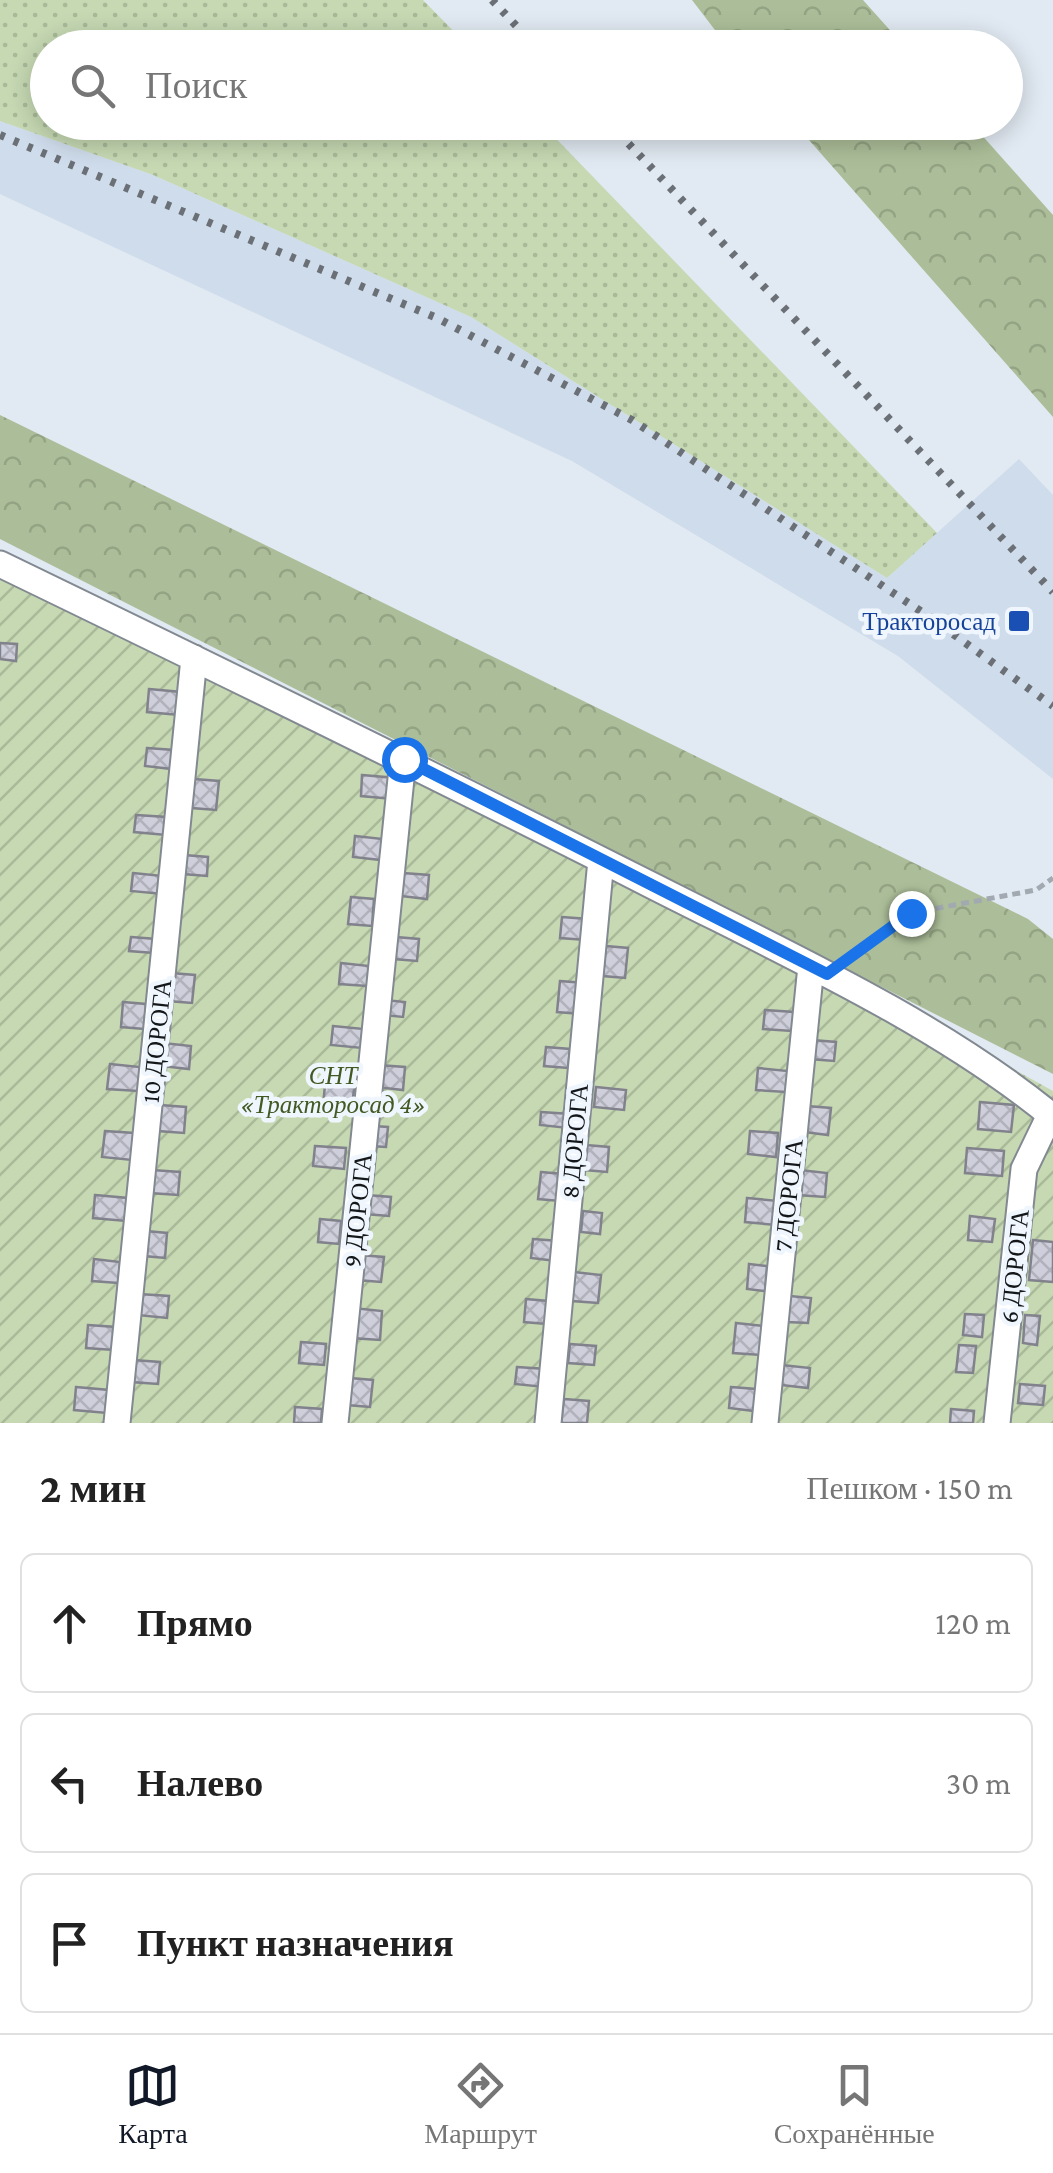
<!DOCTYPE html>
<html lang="ru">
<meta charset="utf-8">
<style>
:root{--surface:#fff;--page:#f6f6f6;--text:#222;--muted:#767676;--line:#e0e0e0;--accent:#111827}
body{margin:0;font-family:"Crimson Pro",serif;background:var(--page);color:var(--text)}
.stop{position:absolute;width:30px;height:30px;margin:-22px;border:8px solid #1a73e8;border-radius:50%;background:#fff}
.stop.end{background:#1a73e8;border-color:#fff;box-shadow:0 2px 10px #0008}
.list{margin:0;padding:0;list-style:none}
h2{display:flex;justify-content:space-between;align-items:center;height:130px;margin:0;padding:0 40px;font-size:42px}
h2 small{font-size:32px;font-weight:400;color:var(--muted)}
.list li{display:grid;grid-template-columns:65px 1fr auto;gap:30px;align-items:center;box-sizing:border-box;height:140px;margin:0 20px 20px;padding:0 20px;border:2px solid var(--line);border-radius:15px}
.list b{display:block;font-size:38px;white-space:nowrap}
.list em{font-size:32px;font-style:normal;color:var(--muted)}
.icon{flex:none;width:55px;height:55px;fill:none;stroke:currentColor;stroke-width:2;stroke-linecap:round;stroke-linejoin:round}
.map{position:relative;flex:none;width:1053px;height:1423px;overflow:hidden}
.search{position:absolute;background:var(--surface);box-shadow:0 5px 25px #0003;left:30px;right:30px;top:30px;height:110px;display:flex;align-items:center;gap:25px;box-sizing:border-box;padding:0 35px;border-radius:55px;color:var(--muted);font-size:38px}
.sheet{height:610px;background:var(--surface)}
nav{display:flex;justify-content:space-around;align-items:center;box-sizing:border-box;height:140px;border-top:2px solid var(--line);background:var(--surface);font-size:28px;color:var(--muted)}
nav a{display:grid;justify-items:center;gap:5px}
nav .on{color:var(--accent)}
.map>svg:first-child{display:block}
</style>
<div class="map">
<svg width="1053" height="1423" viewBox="0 0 1053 1423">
<defs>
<pattern id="grass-dots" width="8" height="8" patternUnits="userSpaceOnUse" patternTransform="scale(2.5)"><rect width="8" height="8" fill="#c6d9b3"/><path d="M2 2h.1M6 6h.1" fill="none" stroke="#a9ba99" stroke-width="1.8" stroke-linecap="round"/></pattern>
<pattern id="forest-crowns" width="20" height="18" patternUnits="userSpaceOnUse" patternTransform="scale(2.5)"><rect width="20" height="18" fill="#acbe99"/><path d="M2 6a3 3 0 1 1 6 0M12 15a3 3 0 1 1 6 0" fill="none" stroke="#93a383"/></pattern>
<pattern id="garden-furrows" width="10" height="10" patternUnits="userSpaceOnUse" patternTransform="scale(2.5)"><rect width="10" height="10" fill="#c6d9b3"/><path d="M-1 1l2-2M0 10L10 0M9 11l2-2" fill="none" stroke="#a9ba99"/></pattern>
<pattern id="building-cross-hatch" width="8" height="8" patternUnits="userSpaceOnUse" patternTransform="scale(2.5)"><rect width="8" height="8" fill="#cecfda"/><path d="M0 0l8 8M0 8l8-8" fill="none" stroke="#b0b1ba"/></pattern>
</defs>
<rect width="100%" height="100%" fill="#e1e9f2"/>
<!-- built -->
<path fill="#cfdceb" d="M 0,121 L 153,175 L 471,317 L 887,578 L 1019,459 L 1053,495 L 1053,779 L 898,656 L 572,461 L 0,194 Z"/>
<!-- grass -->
<path fill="url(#grass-dots)" d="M 0,0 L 423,0 L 469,47 L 48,48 L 48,122 L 541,123 L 937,533 L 887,578 L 471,317 L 153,175 L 0,121 Z"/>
<!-- forest -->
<path fill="url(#forest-crowns)" d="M 692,0 L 863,0 L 905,47 L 728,47 Z
M 794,123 L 971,123 L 1053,215 L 1053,417 Z
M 0,415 L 1028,919 L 1053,939 L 1053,1074 L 0,539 Z"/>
<!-- garden -->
<path fill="url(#garden-furrows)" d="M 0,550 L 835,970 L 1053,1091 L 1053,1423 L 0,1423 Z"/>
<!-- building -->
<path fill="url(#building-cross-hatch)" stroke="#81828c" stroke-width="2.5" d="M 0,643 L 17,644 L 16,661 L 0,659 Z
M 149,689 L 181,692 L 179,715 L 147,712 Z
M 147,748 L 174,750 L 172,769 L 145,766 Z
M 362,775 L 396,778 L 393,799 L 361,796 Z
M 194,779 L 219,781 L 216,810 L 192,808 Z
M 136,815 L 167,817 L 166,835 L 134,832 Z
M 355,836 L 383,839 L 381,860 L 353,857 Z
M 184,855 L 208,857 L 207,876 L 183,874 Z
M 133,873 L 163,876 L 162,894 L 131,891 Z
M 403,873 L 429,875 L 427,899 L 401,896 Z
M 351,897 L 374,899 L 372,926 L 348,924 Z
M 562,917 L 588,919 L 586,940 L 560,938 Z
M 131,937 L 156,939 L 154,953 L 129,951 Z
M 396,937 L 419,939 L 417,961 L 394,959 Z
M 606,946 L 628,948 L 625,978 L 603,976 Z
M 341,963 L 369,966 L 367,986 L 339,984 Z
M 171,973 L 195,975 L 192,1003 L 168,1001 Z
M 560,981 L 584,983 L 581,1014 L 557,1012 Z
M 385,1000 L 405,1002 L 403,1017 L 383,1015 Z
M 123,1002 L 146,1004 L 144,1029 L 121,1027 Z
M 765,1010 L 794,1012 L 792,1031 L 763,1029 Z
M 333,1026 L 364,1029 L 362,1048 L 331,1045 Z
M 812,1040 L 836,1042 L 834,1061 L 810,1059 Z
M 163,1043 L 191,1046 L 189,1069 L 161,1066 Z
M 546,1047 L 570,1049 L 568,1068 L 544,1066 Z
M 110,1064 L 140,1067 L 138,1091 L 107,1089 Z
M 378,1065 L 405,1067 L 403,1090 L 376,1087 Z
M 758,1068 L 788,1071 L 786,1092 L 756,1090 Z
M 325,1085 L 354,1088 L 352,1109 L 323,1106 Z
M 596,1087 L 626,1090 L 624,1110 L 594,1107 Z
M 980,1102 L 1014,1105 L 1011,1132 L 978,1129 Z
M 160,1105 L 186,1107 L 184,1133 L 158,1131 Z
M 807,1106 L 831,1108 L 828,1135 L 804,1132 Z
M 541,1112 L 570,1114 L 568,1128 L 540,1125 Z
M 373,1126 L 388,1127 L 386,1147 L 371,1146 Z
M 105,1131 L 134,1133 L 132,1160 L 102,1157 Z
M 750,1131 L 778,1133 L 776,1157 L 748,1154 Z
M 586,1145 L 609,1147 L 607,1172 L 585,1170 Z
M 315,1146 L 346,1148 L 344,1169 L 313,1166 Z
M 967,1148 L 1004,1151 L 1002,1176 L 965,1173 Z
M 152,1170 L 180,1172 L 178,1195 L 150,1193 Z
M 800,1170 L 827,1173 L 825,1197 L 798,1195 Z
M 541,1172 L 563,1174 L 560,1201 L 538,1199 Z
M 95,1195 L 128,1198 L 126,1221 L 93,1218 Z
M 367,1195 L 391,1197 L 389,1216 L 365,1214 Z
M 747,1198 L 779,1201 L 776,1225 L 745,1222 Z
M 583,1211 L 602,1213 L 600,1234 L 581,1232 Z
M 970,1216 L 995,1219 L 992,1242 L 968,1240 Z
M 320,1219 L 341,1221 L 339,1244 L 318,1242 Z
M 146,1231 L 167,1233 L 165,1258 L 144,1256 Z
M 533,1239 L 559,1241 L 557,1261 L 531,1258 Z
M 1033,1240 L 1053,1242 L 1053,1282 L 1029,1280 Z
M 359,1255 L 384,1257 L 381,1282 L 357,1280 Z
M 94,1259 L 120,1262 L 118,1283 L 92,1281 Z
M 749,1264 L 767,1266 L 765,1291 L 747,1289 Z
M 574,1272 L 601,1275 L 598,1303 L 572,1301 Z
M 139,1294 L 169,1296 L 167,1318 L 137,1315 Z
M 790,1296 L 811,1298 L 808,1323 L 787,1322 Z
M 526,1299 L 548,1301 L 546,1324 L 524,1322 Z
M 353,1308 L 382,1311 L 380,1340 L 351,1338 Z
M 965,1314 L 984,1315 L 982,1337 L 963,1335 Z
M 1025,1315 L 1040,1316 L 1037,1345 L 1023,1343 Z
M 736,1323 L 764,1326 L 761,1355 L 733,1353 Z
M 88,1325 L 116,1327 L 114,1350 L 86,1348 Z
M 301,1342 L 326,1344 L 324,1365 L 299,1363 Z
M 570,1344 L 596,1346 L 594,1365 L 568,1363 Z
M 959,1345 L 976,1346 L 973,1373 L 956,1372 Z
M 133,1360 L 160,1362 L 158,1384 L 131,1382 Z
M 782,1365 L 810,1368 L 808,1388 L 781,1385 Z
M 517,1367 L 546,1369 L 544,1387 L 515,1384 Z
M 350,1378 L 373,1380 L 370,1407 L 347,1405 Z
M 1020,1384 L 1045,1386 L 1043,1405 L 1018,1403 Z
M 76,1387 L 109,1390 L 107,1413 L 74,1410 Z
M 731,1387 L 756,1389 L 754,1411 L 729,1408 Z
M 564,1399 L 589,1401 L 587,1423 L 561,1423 Z
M 295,1407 L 322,1409 L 321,1423 L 294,1423 Z
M 951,1409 L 974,1411 L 973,1423 L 950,1423 Z"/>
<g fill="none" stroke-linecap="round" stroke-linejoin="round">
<!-- minor casing -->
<g stroke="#828991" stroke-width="29">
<path id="minor" d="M 0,564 C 219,670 436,776 653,886 C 785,953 939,1023 1053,1117
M 117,1423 L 194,658
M 335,1423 L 403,759
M 548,1423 L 601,860
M 765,1423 L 811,966
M 997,1423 L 1024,1169 L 1050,1115"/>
</g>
<!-- path -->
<path stroke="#a2a9b0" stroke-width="5" stroke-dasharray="8 5" stroke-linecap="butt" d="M 846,958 L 911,913 L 1036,890 L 1053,878"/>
<!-- minor -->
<use href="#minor" stroke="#fff" stroke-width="25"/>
<!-- rail -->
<path stroke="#6b7076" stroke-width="8" stroke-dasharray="5 10" stroke-linecap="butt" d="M 492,0 L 537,48
M 608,122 L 1053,592
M 0,135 L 437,318 L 632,420 L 928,616 L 1053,706"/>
</g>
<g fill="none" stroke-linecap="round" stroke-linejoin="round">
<!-- route -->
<path stroke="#1a73e8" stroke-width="12" d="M 404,759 L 827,974 L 911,913"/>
</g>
<!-- markers -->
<rect fill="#1a4fb4" stroke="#f0f6fd" stroke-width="4" x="1007" y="609" width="24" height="24" rx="5"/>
<g text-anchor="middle" stroke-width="9" stroke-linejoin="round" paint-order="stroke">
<!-- transit labels -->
<g font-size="25" fill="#164399" stroke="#f0f6fd" text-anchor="end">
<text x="996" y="630">Тракторосад</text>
</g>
<!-- street labels -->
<g font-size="25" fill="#14171a" stroke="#f0f6fd">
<text transform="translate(156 1041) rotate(-84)" y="9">10 ДОРОГА</text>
<text transform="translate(574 1141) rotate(-85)" y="9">8 ДОРОГА</text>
<text transform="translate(788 1195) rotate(-84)" y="9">7 ДОРОГА</text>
<text transform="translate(357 1210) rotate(-84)" y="9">9 ДОРОГА</text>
<text transform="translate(1014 1266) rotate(-84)" y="9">6 ДОРОГА</text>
</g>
<!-- park labels -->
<g font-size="25" font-style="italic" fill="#415922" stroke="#f0f6fd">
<text x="333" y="1084">СНТ<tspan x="333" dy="29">«Тракторосад 4»</tspan></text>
</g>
</g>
</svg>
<div class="stop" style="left:404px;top:759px"></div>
<div class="stop end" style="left:911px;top:913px"></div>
<div class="search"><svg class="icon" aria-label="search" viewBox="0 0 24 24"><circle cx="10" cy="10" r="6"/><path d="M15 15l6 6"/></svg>Поиск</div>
</div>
<section class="sheet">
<h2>2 мин<small>Пешком · 150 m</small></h2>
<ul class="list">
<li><svg class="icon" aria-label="ahead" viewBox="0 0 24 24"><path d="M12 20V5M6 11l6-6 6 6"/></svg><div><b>Прямо</b></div><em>120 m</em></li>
<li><svg class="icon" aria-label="left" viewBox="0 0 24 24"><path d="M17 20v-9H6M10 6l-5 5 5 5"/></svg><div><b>Налево</b></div><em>30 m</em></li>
<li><svg class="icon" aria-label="arrive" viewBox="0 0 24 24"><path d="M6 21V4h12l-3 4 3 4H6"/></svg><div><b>Пункт назначения</b></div></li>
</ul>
</section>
<nav>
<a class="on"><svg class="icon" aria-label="map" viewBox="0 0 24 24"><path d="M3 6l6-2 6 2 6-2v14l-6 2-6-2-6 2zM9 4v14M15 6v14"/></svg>Карта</a>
<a><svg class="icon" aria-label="directions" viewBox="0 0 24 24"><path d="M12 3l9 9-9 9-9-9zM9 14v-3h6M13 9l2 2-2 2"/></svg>Маршрут</a>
<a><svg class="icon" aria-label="saved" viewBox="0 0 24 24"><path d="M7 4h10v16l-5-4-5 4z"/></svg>Сохранённые</a>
</nav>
